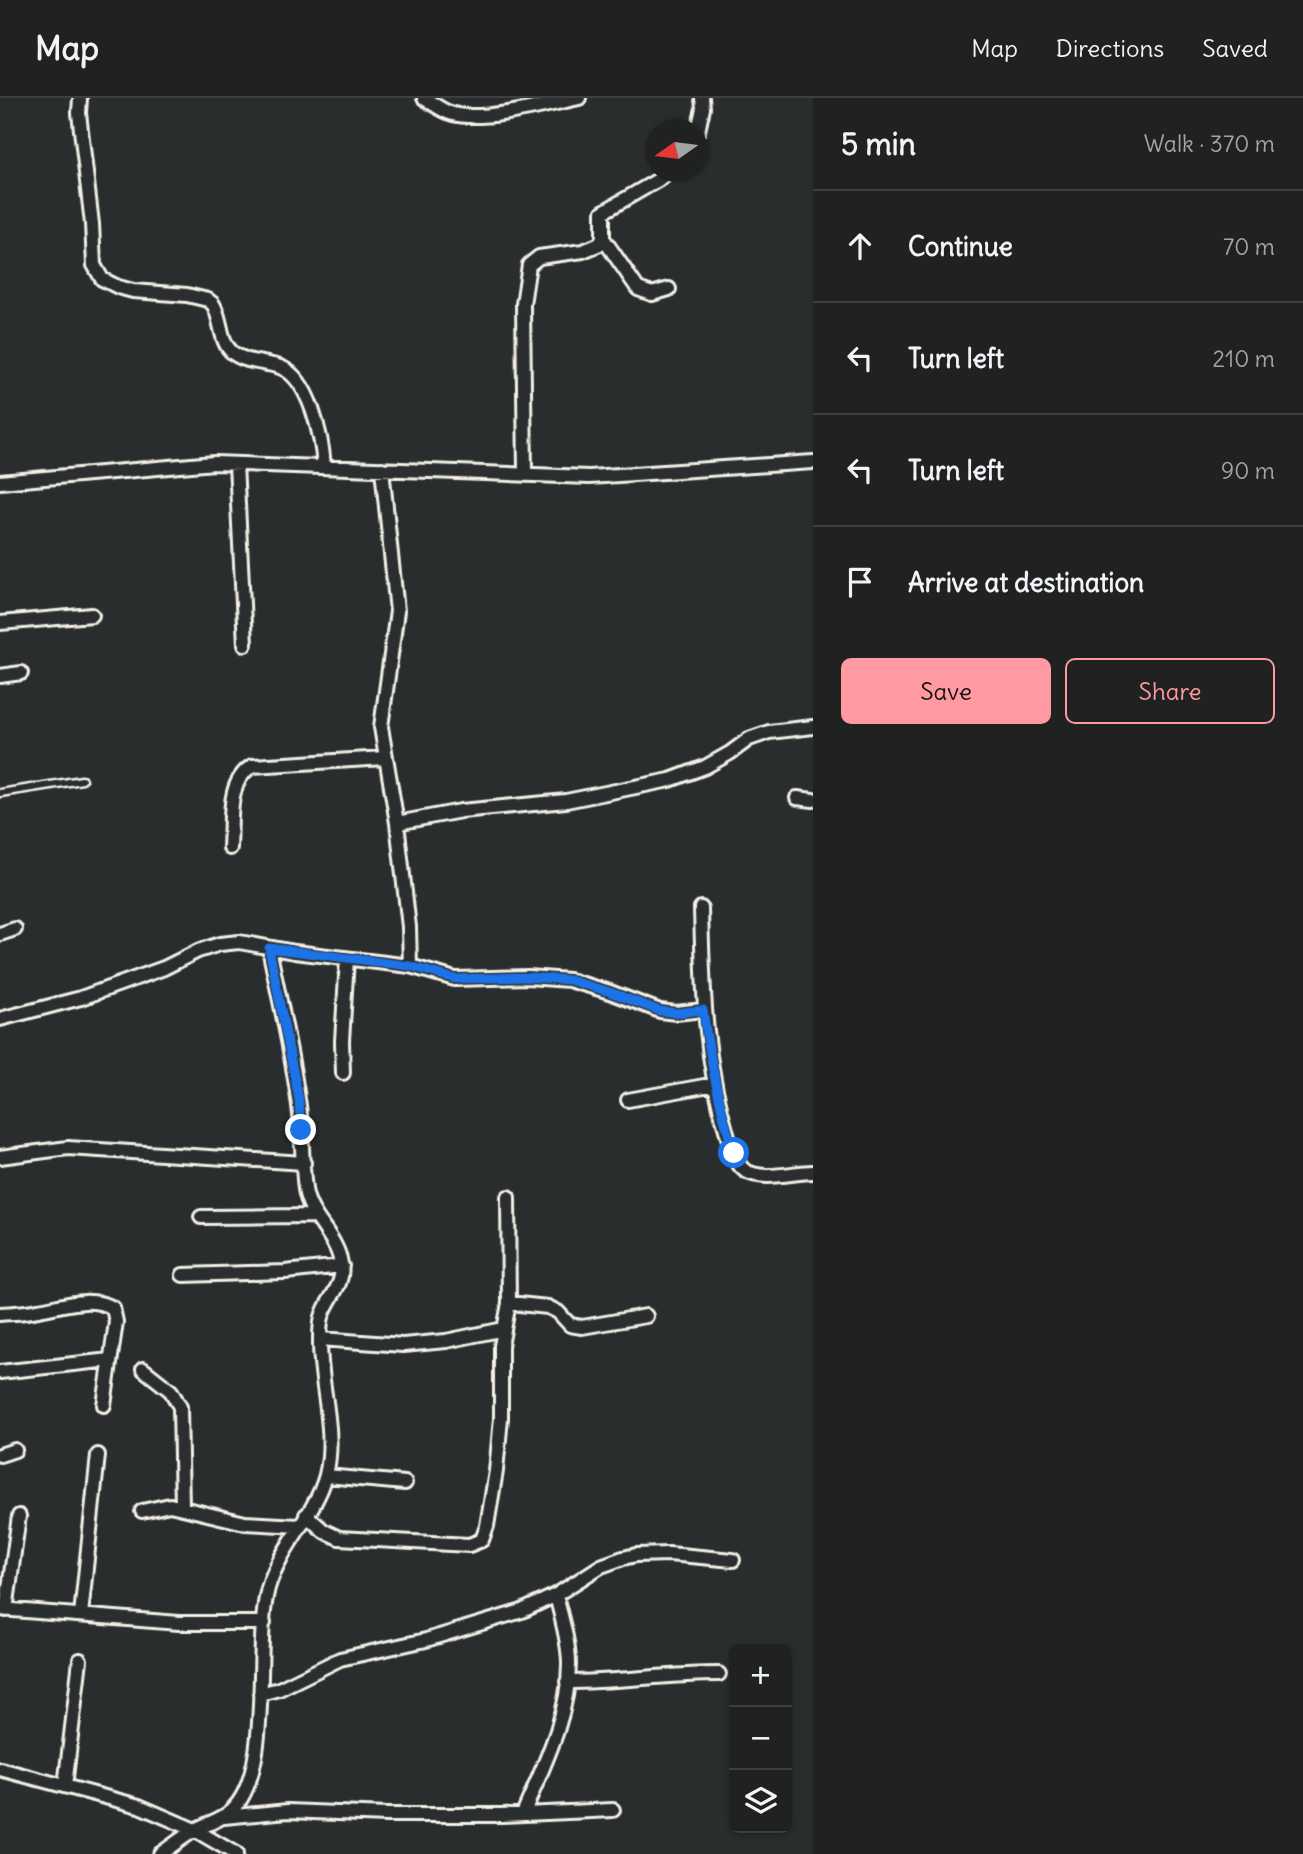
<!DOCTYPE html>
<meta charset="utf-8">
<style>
:root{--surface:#202222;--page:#2d2f2f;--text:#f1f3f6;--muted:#a2a4a5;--line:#3d3f40;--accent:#ff9aa2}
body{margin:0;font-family:Delius,sans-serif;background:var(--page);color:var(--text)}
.controls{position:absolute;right:21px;bottom:21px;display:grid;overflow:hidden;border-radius:10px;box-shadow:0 2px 5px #0004}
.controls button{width:63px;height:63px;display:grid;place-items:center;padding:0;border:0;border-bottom:2px solid var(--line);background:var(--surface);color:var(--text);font:35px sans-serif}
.compass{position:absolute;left:645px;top:21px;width:63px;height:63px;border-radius:50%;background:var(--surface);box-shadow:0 2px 5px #0004;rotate:256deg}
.stop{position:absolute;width:21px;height:21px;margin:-16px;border:5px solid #1a73e8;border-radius:50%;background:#fff}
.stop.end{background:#1a73e8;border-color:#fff;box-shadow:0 2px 7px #0008}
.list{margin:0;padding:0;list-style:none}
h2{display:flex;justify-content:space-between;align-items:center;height:91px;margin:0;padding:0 28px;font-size:30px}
h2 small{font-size:23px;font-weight:400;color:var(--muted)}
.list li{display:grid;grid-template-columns:46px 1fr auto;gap:21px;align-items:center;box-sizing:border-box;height:112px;padding:0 28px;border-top:2px solid var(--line)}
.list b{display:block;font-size:26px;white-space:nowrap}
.list em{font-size:23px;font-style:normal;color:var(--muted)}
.actions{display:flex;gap:14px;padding:21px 28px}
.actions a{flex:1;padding:16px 0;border:2px solid var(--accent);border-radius:10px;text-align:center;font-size:24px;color:var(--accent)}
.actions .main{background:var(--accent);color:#111}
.icon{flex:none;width:38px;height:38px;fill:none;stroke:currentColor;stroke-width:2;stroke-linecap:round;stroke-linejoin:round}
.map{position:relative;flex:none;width:813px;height:1756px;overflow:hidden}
header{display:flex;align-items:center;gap:42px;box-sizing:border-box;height:98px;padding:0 35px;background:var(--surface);border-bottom:2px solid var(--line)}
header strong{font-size:33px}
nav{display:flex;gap:38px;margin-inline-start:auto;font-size:24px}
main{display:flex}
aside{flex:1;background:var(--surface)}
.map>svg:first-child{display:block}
</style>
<header>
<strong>Map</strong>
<nav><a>Map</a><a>Directions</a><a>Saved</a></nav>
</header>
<main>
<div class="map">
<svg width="813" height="1756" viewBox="0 0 813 1756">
<rect width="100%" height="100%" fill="#2a2d2e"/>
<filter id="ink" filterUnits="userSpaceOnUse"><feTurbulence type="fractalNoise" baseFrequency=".0143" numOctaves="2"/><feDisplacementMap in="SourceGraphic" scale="14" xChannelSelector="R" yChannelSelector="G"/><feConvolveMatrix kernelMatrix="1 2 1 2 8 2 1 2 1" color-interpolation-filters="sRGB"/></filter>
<g filter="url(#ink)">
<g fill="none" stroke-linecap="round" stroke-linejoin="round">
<!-- service casing -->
<g stroke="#f4f1e8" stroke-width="11">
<path id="service" d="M 0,695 L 82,682"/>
</g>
<!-- minor casing -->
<g stroke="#f4f1e8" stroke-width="18">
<path id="minor" d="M 80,0 L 79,15 L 92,126 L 94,167 L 102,181 L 118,189 L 133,193 L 187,197 L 208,202 L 213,206 C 222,220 219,244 233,255 C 246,265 265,264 280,269 C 310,280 322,340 324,369
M 424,0 C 434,6 442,13 453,16 C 485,24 546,7 579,0
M 698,33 L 703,10 L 702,0
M 603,140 L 638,191 L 652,196 L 669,191
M 236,366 L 245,546
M 382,371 L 397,513 L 381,629 L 397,725 L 409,829 L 410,868
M 525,376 L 523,206 L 529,167 L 539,159 L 583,153 L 600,146 L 603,140 L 603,114 L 658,82 L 668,74
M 0,384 L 214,365 L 589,379 L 813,364
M 0,525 L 92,517
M 0,578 L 21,575
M 797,700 L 813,702
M 397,725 L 461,713 L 566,703 L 670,682 L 705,669 L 730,655 L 749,641 L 769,634 L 813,629
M 230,750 C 232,722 226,684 252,668 L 385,660
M 701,810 C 703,890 704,962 728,1039 C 732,1050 735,1065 744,1072 C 762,1084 793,1074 813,1074
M 0,836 L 15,831
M 0,921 L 81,900 L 164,870 L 198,853 L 220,846 L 239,844 L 295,854 L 410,868 L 455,881 L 528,879 L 569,882 L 610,894 L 660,913 L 676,915 L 703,912
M 343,975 L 342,943 L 347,861
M 628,1002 L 715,986
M 0,1059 L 68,1050 L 304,1065
M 201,1119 L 315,1118
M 183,1177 L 285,1174 L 342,1168
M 509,1205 L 548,1209 L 558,1214 L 570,1227 L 582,1229 L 646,1218
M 0,1216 C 13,1215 26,1215 38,1212 C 64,1208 88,1197 113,1210 L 116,1224 L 104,1307
M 320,1241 L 403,1247 L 446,1243 L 504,1231
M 143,1271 L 171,1293 L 180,1309 L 182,1409
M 0,1274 L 110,1262
M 0,1357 L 15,1352
M 326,1378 L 405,1385
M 142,1413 L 170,1407 L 245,1425 L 299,1428
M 306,1417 L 324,1433 L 339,1440 L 469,1447 L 482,1442 L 487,1428 L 496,1373 L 501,1320 L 501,1248 L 509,1205 L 508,1099
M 0,1511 L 179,1525 L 264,1525
M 6,1512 L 19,1418
M 81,1517 L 98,1357
M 567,1584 C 618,1584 668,1576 719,1576
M 260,1596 L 279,1591 L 340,1561 L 426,1542 L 522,1513 L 556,1497 L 601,1468 L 623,1460 L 636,1457 L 669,1456 L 733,1462
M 0,1671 L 139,1708 L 195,1732 L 236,1756
M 65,1688 L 80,1562
M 523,1716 C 543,1669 569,1618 569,1566 C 569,1543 561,1519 556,1497
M 224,1719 L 288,1713 L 387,1717 L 502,1717 L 613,1712
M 160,1756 C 172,1748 183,1739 195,1732 C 208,1725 222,1722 232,1712 C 274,1672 253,1547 268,1490 C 280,1449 316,1415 326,1377 C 337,1332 319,1286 320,1241 C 320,1234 320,1226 322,1219 C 327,1200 345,1188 341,1166 C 337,1137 309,1120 305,1091 C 301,1061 303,1030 298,1001 C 291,950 279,900 269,850"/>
</g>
<!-- service -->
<use href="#service" stroke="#2a2d2e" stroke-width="6"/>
<!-- minor -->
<use href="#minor" stroke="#2a2d2e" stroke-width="12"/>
</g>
</g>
<g fill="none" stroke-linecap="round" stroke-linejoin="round" filter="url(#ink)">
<!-- route -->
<path stroke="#1a73e8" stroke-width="9" d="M 301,1032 L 299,1002 L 269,850 L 410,868 L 455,881 L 527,879 L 569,882 L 610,894 L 660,913 L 676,915 L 703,912 C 710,961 719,1008 734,1055"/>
</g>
</svg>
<div class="controls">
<button>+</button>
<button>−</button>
<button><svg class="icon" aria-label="layers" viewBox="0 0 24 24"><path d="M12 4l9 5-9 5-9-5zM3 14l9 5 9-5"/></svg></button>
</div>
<svg class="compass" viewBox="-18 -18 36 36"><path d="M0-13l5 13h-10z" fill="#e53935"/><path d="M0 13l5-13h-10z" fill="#a2a4a5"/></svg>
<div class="stop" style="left:734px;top:1055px"></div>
<div class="stop end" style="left:301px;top:1032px"></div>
</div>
<aside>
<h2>5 min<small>Walk · 370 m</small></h2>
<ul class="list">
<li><svg class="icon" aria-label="ahead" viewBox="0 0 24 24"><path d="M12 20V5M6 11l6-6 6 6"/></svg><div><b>Continue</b></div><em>70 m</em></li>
<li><svg class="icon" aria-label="left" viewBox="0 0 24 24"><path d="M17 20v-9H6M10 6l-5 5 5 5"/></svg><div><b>Turn left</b></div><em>210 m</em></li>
<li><svg class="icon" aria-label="left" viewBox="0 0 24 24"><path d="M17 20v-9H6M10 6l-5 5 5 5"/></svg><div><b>Turn left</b></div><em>90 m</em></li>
<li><svg class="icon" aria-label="arrive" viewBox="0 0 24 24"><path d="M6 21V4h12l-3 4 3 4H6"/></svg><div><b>Arrive at destination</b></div></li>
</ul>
<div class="actions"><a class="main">Save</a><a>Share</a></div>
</aside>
</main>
